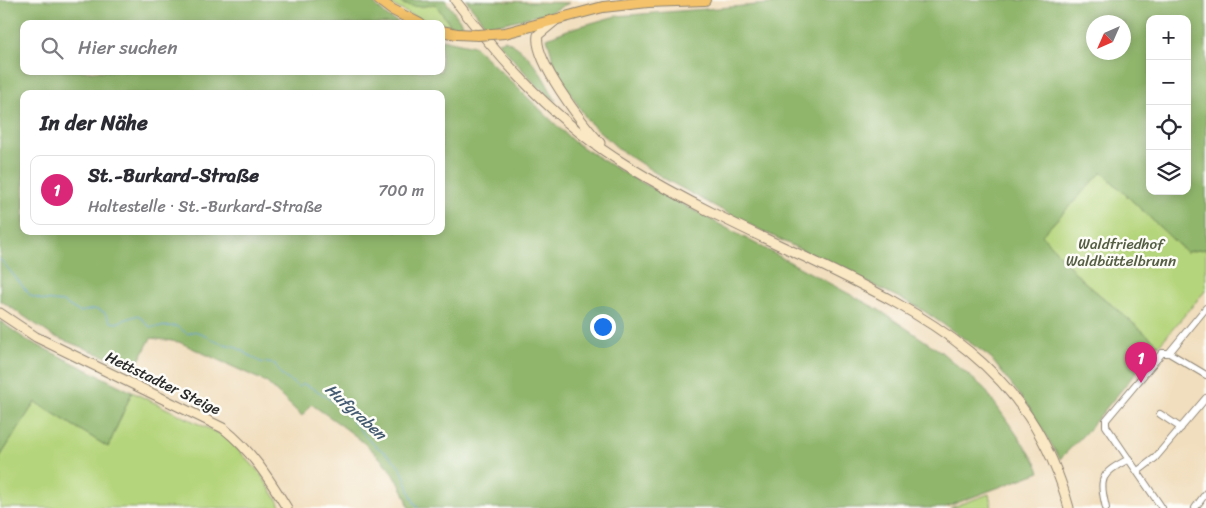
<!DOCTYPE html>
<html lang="de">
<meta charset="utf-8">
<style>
:root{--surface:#fff;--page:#f7f7f7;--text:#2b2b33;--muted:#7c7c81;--line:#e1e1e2;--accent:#db2777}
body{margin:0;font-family:Sriracha,sans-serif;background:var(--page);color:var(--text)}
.controls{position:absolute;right:15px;top:15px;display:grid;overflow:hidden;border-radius:10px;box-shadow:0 2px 12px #0003}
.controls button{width:45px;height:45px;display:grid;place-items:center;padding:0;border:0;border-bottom:1px solid var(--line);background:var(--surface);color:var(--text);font:25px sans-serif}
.compass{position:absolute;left:1086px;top:15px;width:45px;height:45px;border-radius:50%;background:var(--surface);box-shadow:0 2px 12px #0003;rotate:225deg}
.you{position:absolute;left:602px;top:326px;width:18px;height:18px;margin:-12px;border:4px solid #fff;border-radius:50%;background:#1a73e8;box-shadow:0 0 0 8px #1a73e833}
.badge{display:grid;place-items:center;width:32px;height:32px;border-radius:50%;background:var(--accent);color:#fff;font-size:16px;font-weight:700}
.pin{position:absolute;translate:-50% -41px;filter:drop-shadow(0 1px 2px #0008)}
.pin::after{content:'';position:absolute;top:26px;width:18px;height:15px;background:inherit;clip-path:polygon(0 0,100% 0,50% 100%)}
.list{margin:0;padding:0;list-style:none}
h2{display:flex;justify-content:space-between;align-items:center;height:65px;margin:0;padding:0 20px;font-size:21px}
h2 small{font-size:16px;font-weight:400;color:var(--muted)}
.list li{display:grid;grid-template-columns:32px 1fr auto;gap:15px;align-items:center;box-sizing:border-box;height:70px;margin:0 10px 10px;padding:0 10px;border:1px solid var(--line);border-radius:10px}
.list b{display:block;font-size:19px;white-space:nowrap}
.list p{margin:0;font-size:16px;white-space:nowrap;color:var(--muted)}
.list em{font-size:16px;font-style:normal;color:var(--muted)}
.icon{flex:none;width:28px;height:28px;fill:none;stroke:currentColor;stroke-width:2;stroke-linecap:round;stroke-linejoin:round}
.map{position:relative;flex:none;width:1206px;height:508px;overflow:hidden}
.search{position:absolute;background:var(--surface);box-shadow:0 2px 12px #0003;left:20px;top:20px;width:425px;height:55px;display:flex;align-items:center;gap:12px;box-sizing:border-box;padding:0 18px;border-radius:10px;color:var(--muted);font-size:19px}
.panel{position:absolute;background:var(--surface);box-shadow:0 2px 12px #0003;left:20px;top:90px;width:425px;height:145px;border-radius:10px}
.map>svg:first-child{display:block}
</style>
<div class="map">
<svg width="1206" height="508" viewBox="0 0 1206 508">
<rect width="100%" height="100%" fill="#fdfcf7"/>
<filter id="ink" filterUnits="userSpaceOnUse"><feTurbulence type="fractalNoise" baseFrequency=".02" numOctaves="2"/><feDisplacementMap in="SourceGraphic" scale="10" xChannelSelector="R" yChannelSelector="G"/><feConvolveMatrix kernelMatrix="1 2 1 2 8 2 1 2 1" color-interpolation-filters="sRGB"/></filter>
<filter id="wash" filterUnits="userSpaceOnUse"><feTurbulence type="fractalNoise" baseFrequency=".0096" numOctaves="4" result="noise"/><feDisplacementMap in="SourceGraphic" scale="20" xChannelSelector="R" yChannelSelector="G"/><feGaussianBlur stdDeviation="1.12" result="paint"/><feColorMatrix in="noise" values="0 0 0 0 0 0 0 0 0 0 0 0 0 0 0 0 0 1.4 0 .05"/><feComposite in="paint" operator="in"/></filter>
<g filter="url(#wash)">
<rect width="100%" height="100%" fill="#f1debe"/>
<!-- green -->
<path fill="#b5d57c" stroke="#708054" d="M 384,0 L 396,0 L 405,5 L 435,3 L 452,27 C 428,24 407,14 384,0 Z
M 1102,172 L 1186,252 L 1206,249 L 1206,290 L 1159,345 L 1081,279 L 1042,235 Z
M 132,392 L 226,437 L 260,473 L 282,508 L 0,508 L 0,457 L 35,402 L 108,447 Z
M 989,494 L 992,508 L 950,508 Z"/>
<!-- forest -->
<path fill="#90b66c" stroke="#5e704c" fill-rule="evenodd" d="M 0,0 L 370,0 L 387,16 L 400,24 L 24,24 L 24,71 L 441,71 L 441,39 L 474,46 L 574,142 L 617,169 L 879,310 L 940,351 L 984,388 L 1036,462 L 1040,472 L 943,508 L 409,508 C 398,461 348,430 311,404 L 302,416 L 266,382 L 179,342 L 151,338 L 135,368 L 53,336 L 0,300 ZM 24,94 L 441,94 L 441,231 L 24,231 Z
M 396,0 L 445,0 L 461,22 L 462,27 L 452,27 L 435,4 C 420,8 410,8 396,0 Z
M 466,0 L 569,3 L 551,12 L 487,27 Z
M 820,0 L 1206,0 L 1206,249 L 1186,252 L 1102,172 L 1042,235 L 1081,279 L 1159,345 L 1088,430 L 1060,459 L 1029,407 L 989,356 L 953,331 L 918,307 L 744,222 L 665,179 L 620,150 L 588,121 L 557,72 L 547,38 L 570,29 L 616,16 ZM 1150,19 L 1187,19 L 1187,191 L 1150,191 ZM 1094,22 L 1124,22 L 1124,52 L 1094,52 Z
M 505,40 C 533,54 541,74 556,101 L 535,84 L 498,42 Z
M 0,321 L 25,339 L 132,392 L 108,447 L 35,402 L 0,457 Z"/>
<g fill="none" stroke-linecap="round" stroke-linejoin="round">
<!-- stream -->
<path stroke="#67a1d7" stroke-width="1" d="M 0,259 L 31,296 L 43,300 L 63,302 L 79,312 L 95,309 L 104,312 L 111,322 L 116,323 L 138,315 L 150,327 L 176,326 L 188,334 L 195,331 L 219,343 L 234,346 L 260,362 L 275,364 L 281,375 L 299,387 L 303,384 C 330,394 348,416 367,438 C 377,449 394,456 401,469 C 408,482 409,497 418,508"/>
</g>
</g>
<g filter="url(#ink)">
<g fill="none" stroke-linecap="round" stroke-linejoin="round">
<!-- minor casing -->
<g stroke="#8e8474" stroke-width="8">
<path id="minor" d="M 1169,353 L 1206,308
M 1169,353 L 1206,375
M 1160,414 L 1181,428
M 1138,471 L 1155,458 L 1206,398
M 1106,508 C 1099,478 1100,474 1129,459
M 1162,508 L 1106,426 L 1106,420 L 1162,353 L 1169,353
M 1195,508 L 1206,493"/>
</g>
<!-- secondary casing -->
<g stroke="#8e8474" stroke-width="11">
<path id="secondary" d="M 455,0 C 503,63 557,123 626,165 C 683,200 744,229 805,257 C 928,316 1030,365 1069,508
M 555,21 L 538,35 C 533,60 583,124 600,143
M 0,313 L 36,337 L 223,428 C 251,450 268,477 287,508"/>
</g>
<!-- primary casing -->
<g stroke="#8e8474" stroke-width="12">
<path id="primary" d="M 379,0 L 391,9 L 420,24
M 441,31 L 457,34
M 505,33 L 603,7 L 648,2 L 705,0"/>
</g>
<!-- minor -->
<use href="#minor" stroke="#fff" stroke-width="6"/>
<!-- secondary -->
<use href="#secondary" stroke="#fae7c3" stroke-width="9"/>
<!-- primary -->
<use href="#primary" stroke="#f3c26a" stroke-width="10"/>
<!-- primary-bridge casing -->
<g stroke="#8e8474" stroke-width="12" stroke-linecap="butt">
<path id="primary-bridge" d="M 457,34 L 478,35 L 505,33"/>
</g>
<!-- primary-bridge -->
<use href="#primary-bridge" stroke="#f3c26a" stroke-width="10"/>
</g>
</g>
<g text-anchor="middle" stroke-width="5" stroke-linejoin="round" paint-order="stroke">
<!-- park labels -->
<g font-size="15" fill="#545e43" stroke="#fdfcf7">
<text x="1121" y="249">Waldfriedhof<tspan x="1121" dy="17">Waldbüttelbrunn</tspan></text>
</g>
<!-- street labels -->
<g font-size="15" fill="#2b2b2b" stroke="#fdfcf7">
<text transform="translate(163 383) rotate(26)" y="5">Hettstadter Steige</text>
</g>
<!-- water labels -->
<g font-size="16" font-style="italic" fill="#435a70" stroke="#fdfcf7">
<text transform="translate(356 411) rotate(42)" y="6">Hufgraben</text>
</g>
</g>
</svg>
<div class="controls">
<button>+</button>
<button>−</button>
<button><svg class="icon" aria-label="locate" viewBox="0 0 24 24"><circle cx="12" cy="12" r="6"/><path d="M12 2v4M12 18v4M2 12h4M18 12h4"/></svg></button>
<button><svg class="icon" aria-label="layers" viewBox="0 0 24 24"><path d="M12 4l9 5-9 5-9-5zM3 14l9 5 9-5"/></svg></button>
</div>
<svg class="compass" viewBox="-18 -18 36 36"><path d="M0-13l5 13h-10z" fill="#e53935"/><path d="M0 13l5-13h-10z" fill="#7c7c81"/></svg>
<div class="you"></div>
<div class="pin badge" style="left:1141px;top:383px">1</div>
<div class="search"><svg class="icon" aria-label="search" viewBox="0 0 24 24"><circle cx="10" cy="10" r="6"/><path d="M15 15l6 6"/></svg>Hier suchen</div>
<section class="panel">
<h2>In der Nähe<small></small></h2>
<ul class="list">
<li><span class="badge">1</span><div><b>St.-Burkard-Straße</b><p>Haltestelle · St.-Burkard-Straße</p></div><em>700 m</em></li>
</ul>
</section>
</div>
